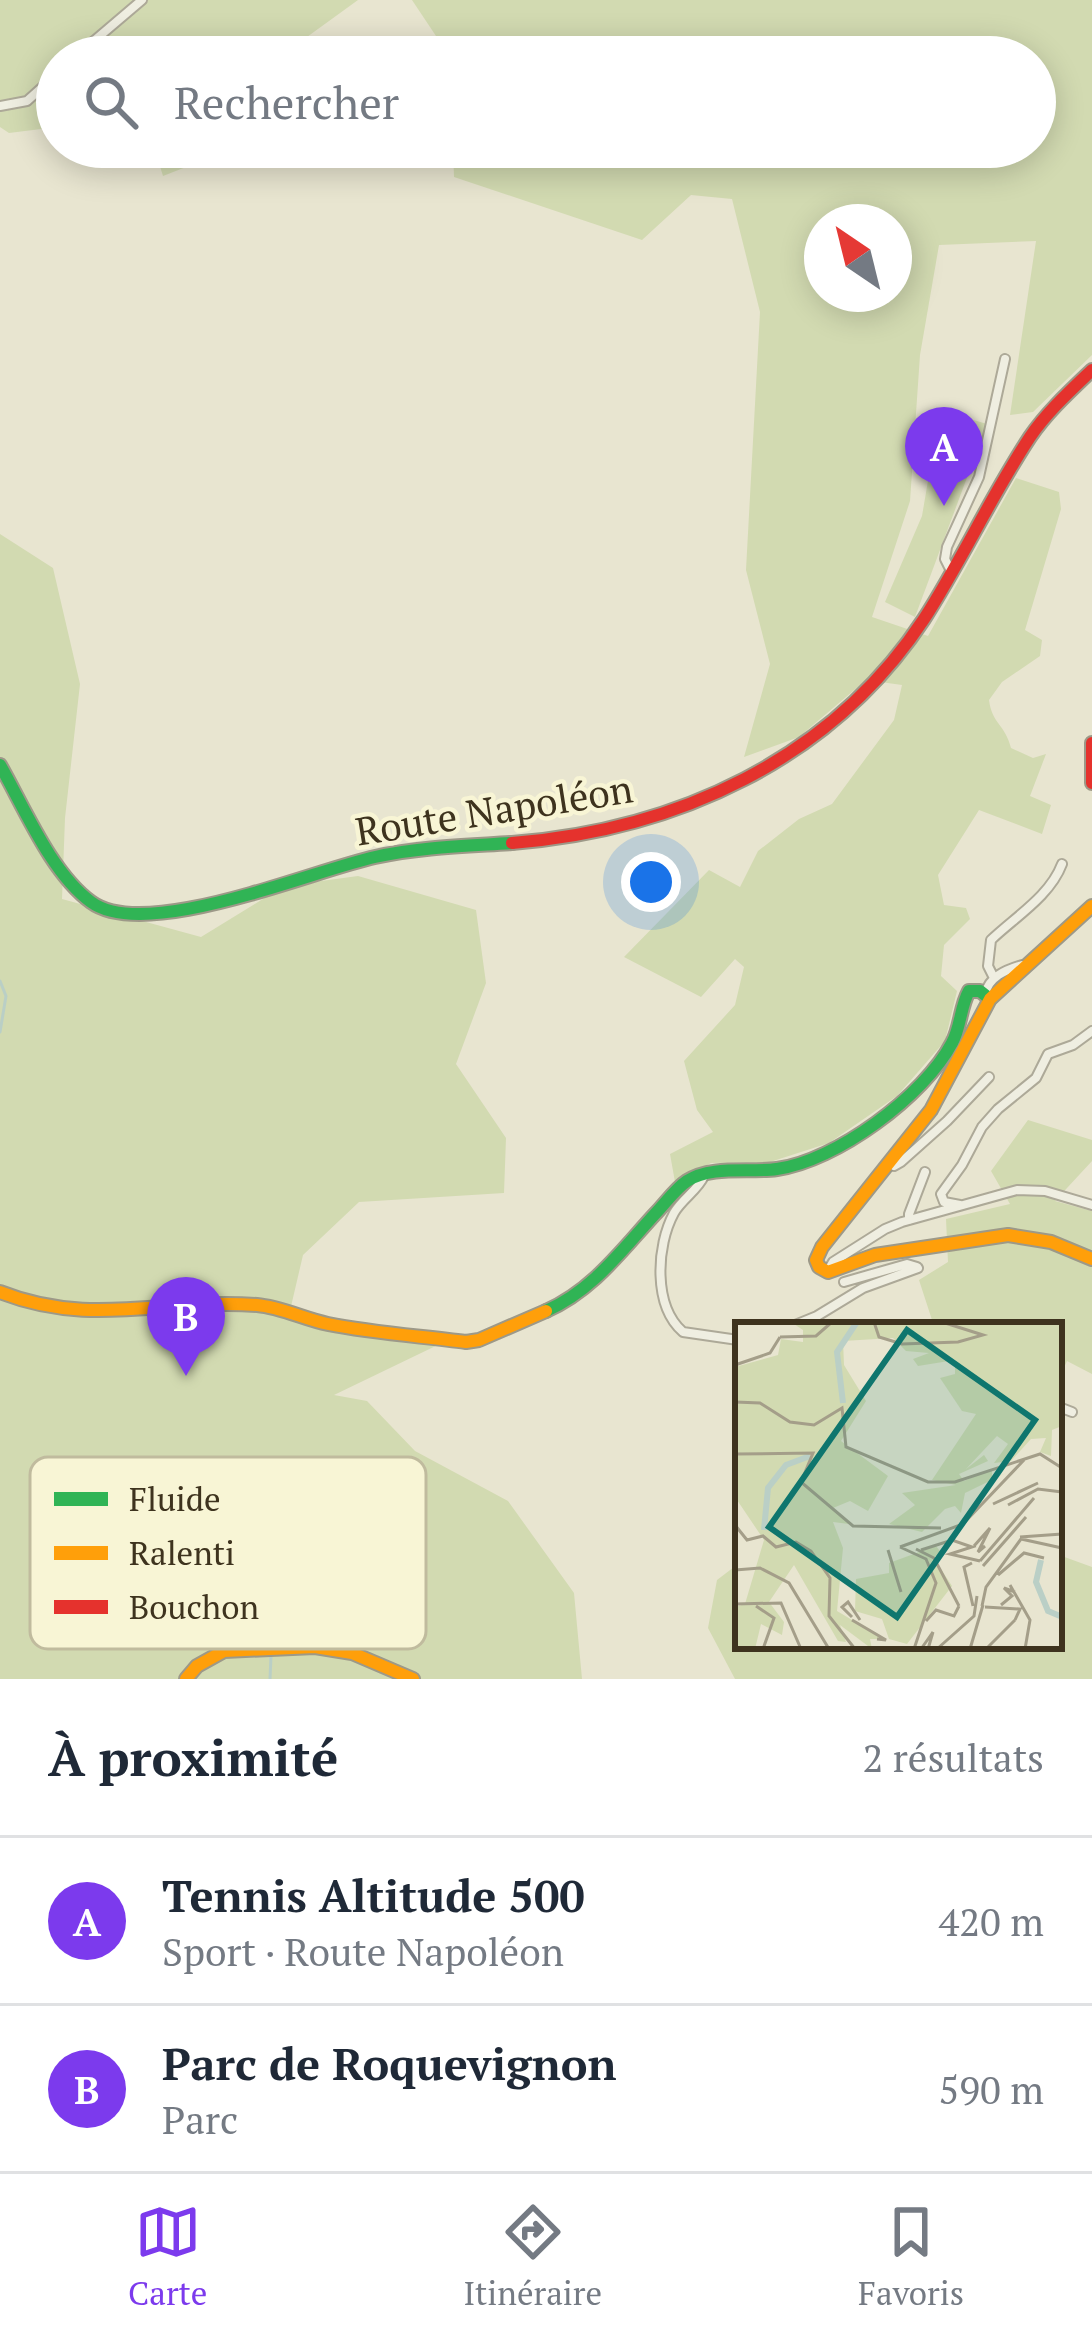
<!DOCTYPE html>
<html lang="fr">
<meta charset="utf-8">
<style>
:root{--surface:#fff;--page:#f2f2f3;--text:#1f2937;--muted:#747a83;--line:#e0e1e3;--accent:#7c3aed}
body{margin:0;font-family:"PT Serif",serif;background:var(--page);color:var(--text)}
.compass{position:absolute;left:804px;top:204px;width:108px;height:108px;border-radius:50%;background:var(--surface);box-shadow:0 6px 30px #0003;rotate:325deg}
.you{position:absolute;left:651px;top:882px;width:42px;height:42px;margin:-30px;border:9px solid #fff;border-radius:50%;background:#1a73e8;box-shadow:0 0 0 18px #1a73e833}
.badge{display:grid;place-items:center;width:78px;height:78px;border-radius:50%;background:var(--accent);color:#fff;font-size:39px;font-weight:700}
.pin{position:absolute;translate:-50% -99px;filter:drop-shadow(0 3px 6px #0008)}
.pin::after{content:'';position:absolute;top:63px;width:42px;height:36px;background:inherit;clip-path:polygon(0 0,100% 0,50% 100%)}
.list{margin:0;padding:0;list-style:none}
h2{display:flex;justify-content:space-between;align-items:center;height:156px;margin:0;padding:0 48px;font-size:51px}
h2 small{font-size:39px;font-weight:400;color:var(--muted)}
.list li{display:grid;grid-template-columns:78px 1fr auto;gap:36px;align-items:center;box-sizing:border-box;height:168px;padding:0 48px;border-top:3px solid var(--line)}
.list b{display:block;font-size:45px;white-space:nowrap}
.list p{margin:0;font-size:39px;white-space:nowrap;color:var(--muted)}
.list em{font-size:39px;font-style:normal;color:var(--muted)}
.icon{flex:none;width:66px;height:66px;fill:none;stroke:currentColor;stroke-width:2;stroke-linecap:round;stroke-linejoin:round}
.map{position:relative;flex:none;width:1092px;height:1679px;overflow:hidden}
.search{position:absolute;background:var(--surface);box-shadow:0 6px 30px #0003;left:36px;right:36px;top:36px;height:132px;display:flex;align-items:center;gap:30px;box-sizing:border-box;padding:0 42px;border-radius:66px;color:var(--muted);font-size:45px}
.sheet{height:492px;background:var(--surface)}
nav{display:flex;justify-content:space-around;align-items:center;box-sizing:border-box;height:168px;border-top:3px solid var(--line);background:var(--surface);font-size:33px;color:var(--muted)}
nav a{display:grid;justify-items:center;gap:6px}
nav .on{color:var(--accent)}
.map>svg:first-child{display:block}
</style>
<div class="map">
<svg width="1092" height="1679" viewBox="0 0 1092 1679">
<rect width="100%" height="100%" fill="#e8e5d0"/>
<!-- green -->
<path fill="#d2dab1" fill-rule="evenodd" d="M 0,0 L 358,0 L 289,50 L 286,57 L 215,57 L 226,40 L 146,52 L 141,57 L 57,57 L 57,127 L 9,133 L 0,127 Z
M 412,0 L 1092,0 L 1092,355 L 1033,412 L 1010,415 L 1036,241 L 939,245 L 920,355 L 910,501 L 872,617 L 928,636 L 1016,478 L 1059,492 L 1061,509 L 1025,630 L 1042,640 L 1040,656 L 1002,682 L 989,700 C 992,724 1005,724 1011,748 L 1033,758 L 1046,754 L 1030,796 L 1051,805 L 1042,834 L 979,810 L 938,875 L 944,905 L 966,908 L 970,919 L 944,945 L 941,976 L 957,991 L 945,1041 L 897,1096 L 829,1143 L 770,1162 L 711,1163 L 675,1182 L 670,1154 L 713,1132 L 697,1110 L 684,1061 L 735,1005 L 744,967 L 735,959 L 701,997 L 624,957 L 709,870 L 740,887 L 758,851 L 799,819 L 832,804 L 894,720 L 902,685 L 866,680 L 799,737 L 744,757 L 770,664 L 746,570 L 760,312 L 732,199 L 691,195 L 642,240 L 454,177 L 453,147 L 1035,147 L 1035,57 L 450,57 ZM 822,222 L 894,222 L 894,294 L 822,294 Z
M 154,147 L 220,147 L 209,158 L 163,176 Z
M 940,410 L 987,424 L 915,617 L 885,602 L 922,516 Z
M 0,534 L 53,568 L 80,684 L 65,818 L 62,899 L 201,937 L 284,886 L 358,876 L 476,910 L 486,983 L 456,1064 L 506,1138 L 504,1193 L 359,1202 L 303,1255 L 289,1315 L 446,1341 L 334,1395 L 367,1401 L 415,1451 L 508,1501 L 574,1593 L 582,1679 L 0,1679 Z
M 1028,1120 L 1092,1140 L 1092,1161 L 1055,1201 L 1092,1211 L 1092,1374 L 1067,1361 L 1059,1379 L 1059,1325 L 926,1325 L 932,1320 L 919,1280 L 948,1262 L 946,1219 L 1010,1204 L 991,1171 Z
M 1059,1555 L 1092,1567 L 1092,1679 L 735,1679 L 708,1628 L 717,1580 L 738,1564 L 738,1646 L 1059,1646 Z"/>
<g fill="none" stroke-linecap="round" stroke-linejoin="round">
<!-- stream -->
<path stroke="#bacfc6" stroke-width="3" d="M 0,981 L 6,996 L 0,1032
M 272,1646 L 273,1624
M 270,1679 L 271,1656"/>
<!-- street casing -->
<g stroke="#ada998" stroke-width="12">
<path id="street" d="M 75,57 L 142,0
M 0,106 L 27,101 L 57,74
M 952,573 L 945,559 L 947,547 L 979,477 L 1005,359
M 994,978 L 988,966 L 991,940 C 1015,917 1050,896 1062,864
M 985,994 C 989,977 1005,970 1022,965
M 890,1163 L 894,1166 L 901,1162 L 947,1121 L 989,1077
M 704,1176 C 698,1190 682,1199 674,1213 C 656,1246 653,1306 683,1332 L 738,1340
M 960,1205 L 944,1202 L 941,1194 L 962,1165 L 982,1127 L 998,1109 L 1036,1078 L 1048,1054 L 1073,1045 L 1092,1031
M 909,1220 L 909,1214 L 925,1172
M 828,1270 L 833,1262 L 885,1229 L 902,1222 L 1017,1190 L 1045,1191 L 1092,1205
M 844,1282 L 907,1264 L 917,1267
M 795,1325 L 817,1316 L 863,1288 L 918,1268
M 1059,1407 L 1072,1412"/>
</g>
<!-- fast casing -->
<g stroke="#9d9988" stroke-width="16">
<path id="fast" d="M 0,765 C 24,807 51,873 91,902 C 145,942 311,871 375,857 C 420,847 466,846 512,843
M 546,1311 C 593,1290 621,1251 655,1214 C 665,1204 675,1189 687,1181 C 712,1165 749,1173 777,1169 C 836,1161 924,1096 952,1043 C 961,1027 960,1007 969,991 L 980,991 L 990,999"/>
</g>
<!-- slow casing -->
<g stroke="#9d9988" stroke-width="16">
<path id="slow" d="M 1092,906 L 990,999 L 931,1110 L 822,1247 L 816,1260 L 819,1267 L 828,1272 L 875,1255 L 1008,1235 L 1051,1242 L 1092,1259
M 0,1292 C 90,1328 165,1298 257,1305 C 281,1307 304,1319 328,1324 C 373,1333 420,1336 466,1342 L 479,1340 L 546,1311
M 186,1679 L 197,1666 L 224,1651 L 315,1647 L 352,1653 L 413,1679"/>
</g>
<!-- jam casing -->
<g stroke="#9d9988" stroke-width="16">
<path id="jam" d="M 1092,743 L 1092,783
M 512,843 C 676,830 831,760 924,619 C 962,560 991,496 1030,437 C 1047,412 1070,391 1092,370"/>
</g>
<!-- street -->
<use href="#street" stroke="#efeee1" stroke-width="8"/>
<!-- fast -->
<use href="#fast" stroke="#30b455" stroke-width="12"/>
<!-- slow -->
<use href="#slow" stroke="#ff9f0a" stroke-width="12"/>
<!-- jam -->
<use href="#jam" stroke="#e5322d" stroke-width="12"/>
</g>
<g text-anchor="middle" stroke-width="9" stroke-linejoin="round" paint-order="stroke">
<!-- street labels -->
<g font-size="39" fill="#3e331e" stroke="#f8f5d5">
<text transform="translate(494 810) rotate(-9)" y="14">Route Napoléon</text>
</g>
</g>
<!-- overview -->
<g transform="translate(735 1322)">
<rect width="327" height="327" fill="#e8e5d0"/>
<path d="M 56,0 L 327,0 L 327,104 L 317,108 L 316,134 L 305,130 L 311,116 L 296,117 L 276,139 L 259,141 L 273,122 L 262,114 L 231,147 L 249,133 L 253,139 L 224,152 L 229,159 L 257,147 L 257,157 L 271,151 L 230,171 L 226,191 L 220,184 L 210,187 L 187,210 L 154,202 L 180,183 L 167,171 L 221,163 L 197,158 L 241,92 L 227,89 L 205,56 L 220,52 L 220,38 L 183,44 L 178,37 L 194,31 L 171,29 L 158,16 L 108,19 L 109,43 L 131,79 L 106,119 L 153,154 L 133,189 L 115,179 L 98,186 L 114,202 L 98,200 L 108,226 L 102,289 L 149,317 L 135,317 L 137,327 L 105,303 L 111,320 L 103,319 L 59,243 L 34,280 L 49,300 L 47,313 L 26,302 L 20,327 L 1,327 L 0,285 L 10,282 L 29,218 L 0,175 L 0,45 L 43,33 L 46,17 L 68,20 L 68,8 ZM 201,224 L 208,233 L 198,235 L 217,264 L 172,322 L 154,317 L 147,297 L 120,289 L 121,257 L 154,251 L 154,241 Z" fill="#d2dab1"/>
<path fill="none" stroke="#bacfc6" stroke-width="6" d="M 108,81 L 102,30 L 122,0M 29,208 L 33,166 L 51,143 L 75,134M 306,238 L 301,260 L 313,289 L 325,294"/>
<path fill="none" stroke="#a49e89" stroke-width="3" d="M 139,0 L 144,15 L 167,22 L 223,20 L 248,13 L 207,0M 45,15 L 81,14 L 97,0M 0,43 L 35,31 L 45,15M 0,80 L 25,81 L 55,100 L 79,103 L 107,86 L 111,125 L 193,160 L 220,160 L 305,132 L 327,146M 0,132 L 78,131 L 66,160 L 118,204 L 206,206M 258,182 L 303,161M 273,183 L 303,167 L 327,170M 0,203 L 12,218 L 28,214 L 41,225 L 61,220 L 76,229 L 95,256 L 94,294 L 120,327M 285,215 L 327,212M 239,224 L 255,206 L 243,230 L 250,224M 165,225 L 228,202 L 289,138M 165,225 L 191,237 L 201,261 L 179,327M 181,227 L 199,236 L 224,284M 153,228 L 166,270M 186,228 L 217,218 L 237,225 L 215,232 L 245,239M 245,239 L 299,176M 237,241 L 229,245 L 238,284M 248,244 L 291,195M 0,248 L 25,246 L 54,261 L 94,327M 263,253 L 289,231 L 309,236M 275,263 L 295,298 L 290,327M 0,282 L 46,281 L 66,327M 266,283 L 277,274 L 269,266 L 280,270M 21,284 L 39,296 L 28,327M 247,284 L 251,265 L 286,217 L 327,226M 250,285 L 285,287 L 280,298M 117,295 L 107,285 L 113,280 L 125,298M 117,298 L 151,318 L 142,317M 191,299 L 201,288 L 219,294 L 224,284M 186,327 L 198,310 L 193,327M 202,327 L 239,294 L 242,274M 235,327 L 248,283M 251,327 L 280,298"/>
<path fill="#0f766e" fill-opacity="0.15" stroke="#0f766e" stroke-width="6" d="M 172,8 L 300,98 L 162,295 L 34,205 Z"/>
<rect width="327" height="327" fill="none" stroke="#3e331e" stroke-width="6"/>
</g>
<!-- legend -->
<rect x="30" y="1457" width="396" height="192" rx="18" fill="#f8f5d5" stroke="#c0bb9e" stroke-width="3"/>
<rect x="54" y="1492" width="54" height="14" fill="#30b455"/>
<rect x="54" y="1546" width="54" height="14" fill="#ff9f0a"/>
<rect x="54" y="1600" width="54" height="14" fill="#e5322d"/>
<g font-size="33" fill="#3e331e">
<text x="129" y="1511">Fluide</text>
<text x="129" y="1565">Ralenti</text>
<text x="129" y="1619">Bouchon</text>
</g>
</svg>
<svg class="compass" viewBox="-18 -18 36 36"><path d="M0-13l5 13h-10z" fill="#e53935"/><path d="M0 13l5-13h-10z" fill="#747a83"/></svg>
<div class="you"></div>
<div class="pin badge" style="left:944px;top:506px">A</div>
<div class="pin badge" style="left:186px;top:1376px">B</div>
<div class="search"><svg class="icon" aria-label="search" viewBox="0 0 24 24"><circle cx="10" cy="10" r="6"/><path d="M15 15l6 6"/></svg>Rechercher</div>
</div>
<section class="sheet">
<h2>À proximité<small>2 résultats</small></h2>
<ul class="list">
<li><span class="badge">A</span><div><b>Tennis Altitude 500</b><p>Sport · Route Napoléon</p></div><em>420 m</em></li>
<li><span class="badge">B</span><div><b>Parc de Roquevignon</b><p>Parc</p></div><em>590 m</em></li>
</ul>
</section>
<nav>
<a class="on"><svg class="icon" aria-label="map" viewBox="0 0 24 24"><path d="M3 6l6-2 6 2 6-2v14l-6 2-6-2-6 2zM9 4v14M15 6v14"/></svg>Carte</a>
<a><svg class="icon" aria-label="directions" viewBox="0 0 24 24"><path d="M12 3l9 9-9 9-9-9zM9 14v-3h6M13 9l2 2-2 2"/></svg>Itinéraire</a>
<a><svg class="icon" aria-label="saved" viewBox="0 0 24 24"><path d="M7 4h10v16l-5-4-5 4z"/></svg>Favoris</a>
</nav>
